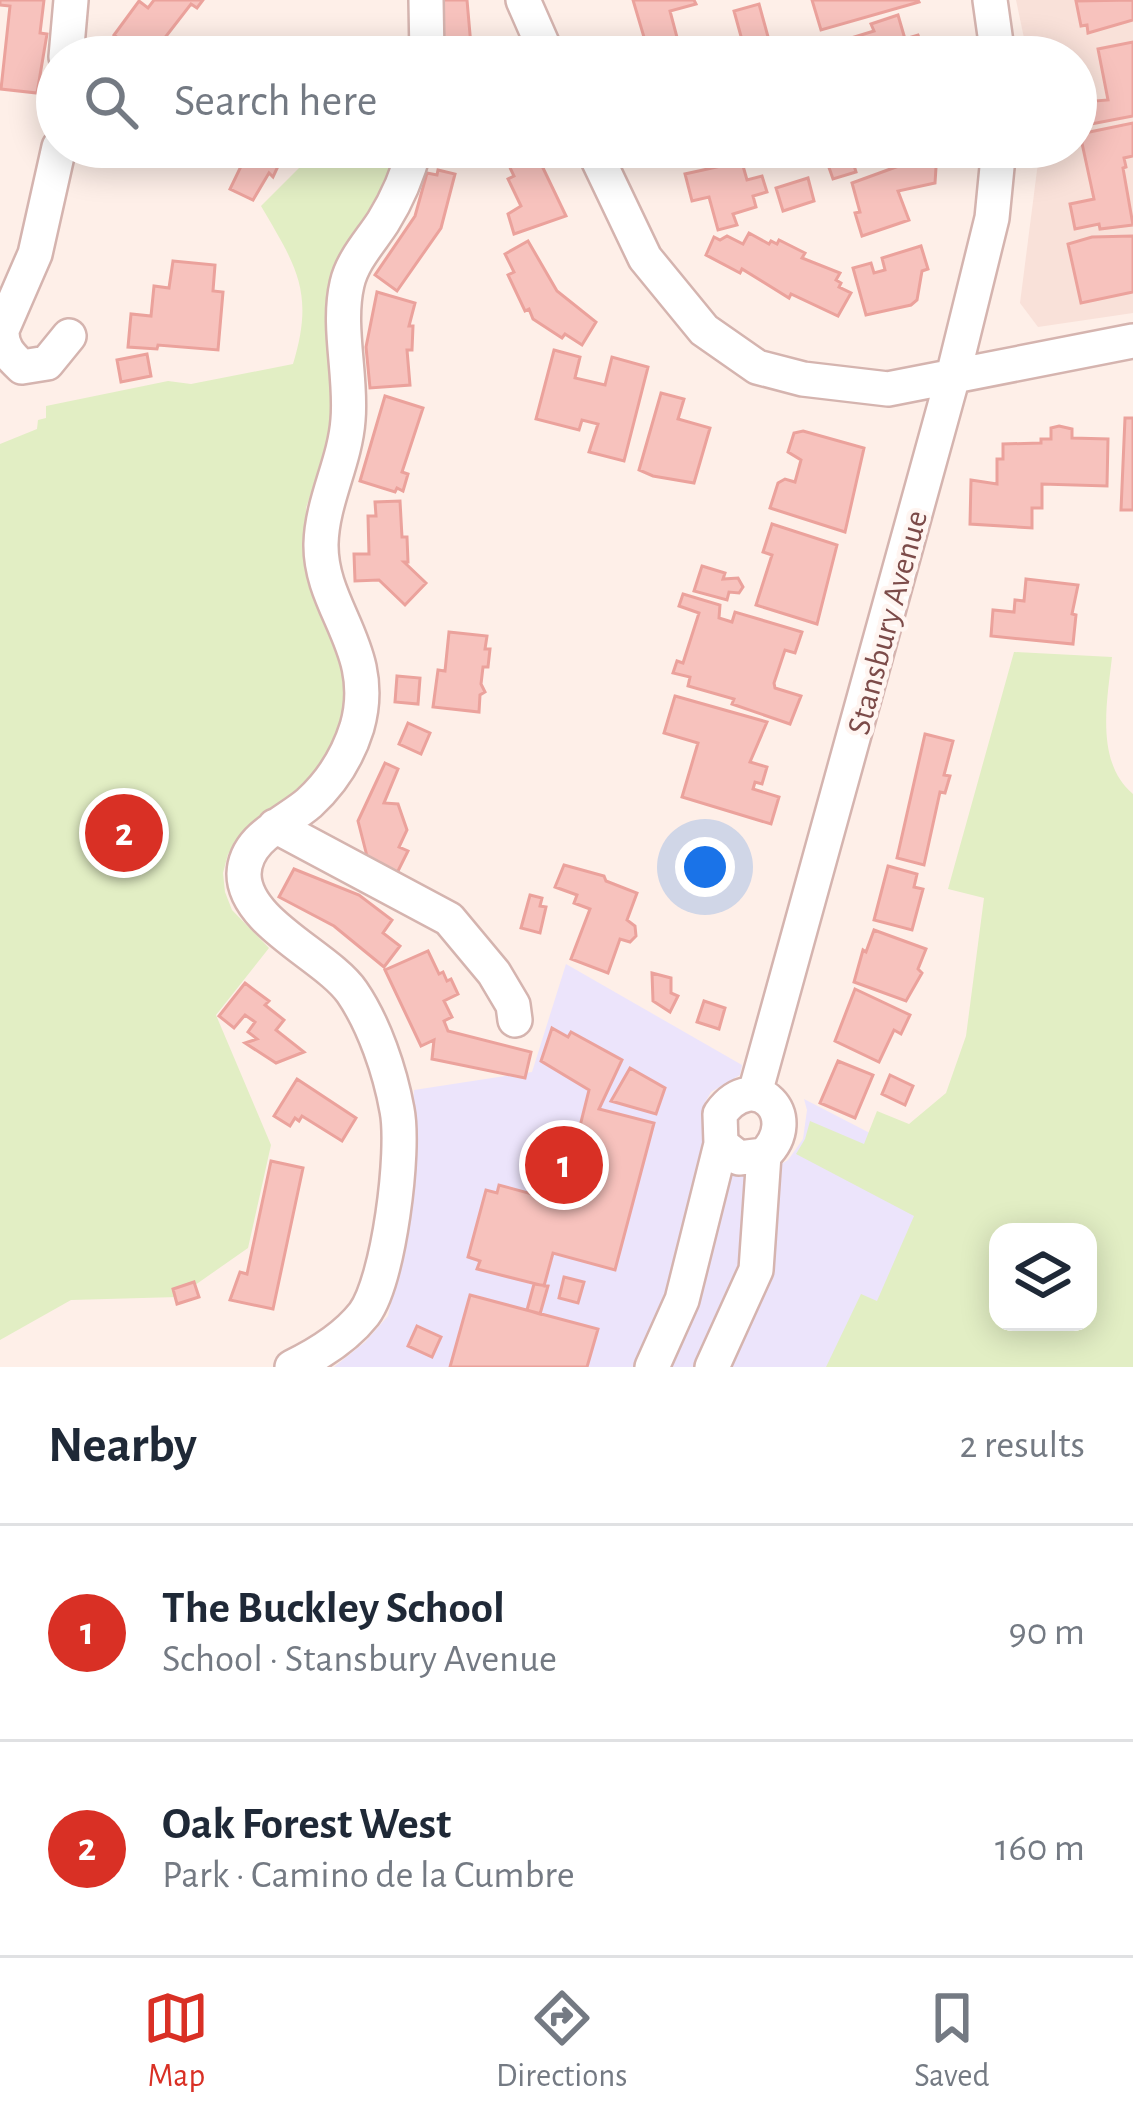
<!DOCTYPE html>
<meta charset="utf-8">
<style>
:root{--surface:#fff;--page:#f6f6f7;--text:#1f2937;--muted:#747a83;--line:#e0e1e3;--accent:#d93025}
body{margin:0;font-family:"Alegreya Sans",sans-serif;background:var(--page);color:var(--text)}
.controls{position:absolute;right:36px;bottom:36px;display:grid;overflow:hidden;border-radius:24px;box-shadow:0 6px 30px #0003}
.controls button{width:108px;height:108px;display:grid;place-items:center;padding:0;border:0;border-bottom:3px solid var(--line);background:var(--surface);color:var(--text);font:60px sans-serif}
.you{position:absolute;left:705px;top:867px;width:42px;height:42px;margin:-30px;border:9px solid #fff;border-radius:50%;background:#1a73e8;box-shadow:0 0 0 18px #1a73e833}
.badge{display:grid;place-items:center;width:78px;height:78px;border-radius:50%;background:var(--accent);color:#fff;font-size:39px;font-weight:700}
.pin{position:absolute;translate:-50% -50%;border:6px solid #fff;box-shadow:0 3px 12px #0006}
.list{margin:0;padding:0;list-style:none}
h2{display:flex;justify-content:space-between;align-items:center;height:156px;margin:0;padding:0 48px;font-size:51px}
h2 small{font-size:39px;font-weight:400;color:var(--muted)}
.list li{display:grid;grid-template-columns:78px 1fr auto;gap:36px;align-items:center;box-sizing:border-box;height:216px;padding:0 48px;border-top:3px solid var(--line)}
.list b{display:block;font-size:45px;white-space:nowrap}
.list p{margin:0;font-size:39px;white-space:nowrap;color:var(--muted)}
.list em{font-size:39px;font-style:normal;color:var(--muted)}
.icon{flex:none;width:66px;height:66px;fill:none;stroke:currentColor;stroke-width:2;stroke-linecap:round;stroke-linejoin:round}
.map{position:relative;flex:none;width:1133px;height:1367px;overflow:hidden}
.search{position:absolute;background:var(--surface);box-shadow:0 6px 30px #0003;left:36px;right:36px;top:36px;height:132px;display:flex;align-items:center;gap:30px;box-sizing:border-box;padding:0 42px;border-radius:66px;color:var(--muted);font-size:45px}
.sheet{height:588px;background:var(--surface)}
nav{display:flex;justify-content:space-around;align-items:center;box-sizing:border-box;height:168px;border-top:3px solid var(--line);background:var(--surface);font-size:33px;color:var(--muted)}
nav a{display:grid;justify-items:center;gap:6px}
nav .on{color:var(--accent)}
.map>svg:first-child{display:block}
</style>
<div class="map">
<svg width="1133" height="1367" viewBox="0 0 1133 1367">
<rect width="100%" height="100%" fill="#feefe8"/>
<!-- residential -->
<path fill="#f9e1d9" d="M 1016,0 L 1133,0 L 1133,313 L 1038,327 L 1020,303 L 1040,147 L 1076,147 L 1076,57 L 1028,57 Z"/>
<!-- education -->
<path fill="#ece4fb" d="M 566,964 L 742,1065 L 740,1075 L 711,1092 L 703,1106 L 706,1149 L 773,1169 L 788,1160 L 803,1139 L 807,1110 L 804,1099 L 984,1192 L 936,1367 L 334,1367 L 365,1342 L 388,1316 L 404,1244 L 414,1090 L 532,1072 Z"/>
<!-- green -->
<path fill="#e2eec4" fill-rule="evenodd" d="M 304,147 L 400,147 L 385,193 L 347,252 L 334,424 L 306,508 L 309,582 L 349,689 L 332,766 L 242,837 L 228,854 L 223,873 L 225,892 L 232,910 L 269,948 L 216,1015 L 271,1145 L 248,1248 L 178,1297 L 71,1300 L 0,1340 L 0,444 L 37,429 L 38,420 L 46,418 L 46,406 L 168,381 L 191,384 L 293,364 C 315,292 296,266 261,206 L 301,166 Z
M 1014,652 L 1112,657 C 1107,702 1095,762 1133,794 L 1133,1367 L 826,1367 L 861,1294 L 877,1301 L 914,1216 L 796,1154 L 805,1139 L 810,1121 L 864,1144 L 877,1111 L 909,1124 L 946,1093 L 966,1036 L 984,898 L 948,889 ZM 998,1232 L 1088,1232 L 1088,1322 L 998,1322 Z"/>
<!-- building -->
<path fill="#f7c2bd" stroke="#eba29c" stroke-width="3" d="M 0,0 L 44,0 L 40,33 L 47,34 L 37,93 L 1,89 L 10,6 L 0,5 Z
M 154,0 L 203,0 L 197,8 L 191,4 L 150,57 L 112,57 L 119,39 L 114,35 L 139,1 L 148,8 Z
M 438,0 L 467,0 L 472,57 L 442,57 Z
M 633,0 L 694,0 L 696,4 L 670,11 L 679,45 L 700,39 L 705,57 L 640,57 L 649,54 Z
M 812,0 L 918,0 L 919,2 L 821,30 Z
M 1133,0 L 1133,20 L 1088,33 L 1087,25 L 1081,26 L 1076,1 Z
M 759,4 L 770,44 L 745,51 L 734,11 Z
M 898,15 L 905,39 L 918,35 L 927,57 L 841,57 L 837,44 L 849,40 L 853,44 L 851,38 L 874,31 L 871,24 Z
M 819,39 L 824,57 L 784,57 L 781,49 Z
M 1133,42 L 1133,116 L 1086,125 L 1082,102 L 1108,100 L 1098,49 Z
M 1133,123 L 1133,156 L 1124,158 L 1126,167 L 1123,168 L 1133,225 L 1100,229 L 1099,224 L 1075,229 L 1070,204 L 1094,199 L 1080,134 Z
M 221,147 L 287,147 L 273,177 L 269,173 L 253,200 L 230,189 L 245,158 Z
M 521,147 L 533,147 L 566,216 L 514,234 L 508,214 L 521,206 L 508,179 L 514,176 L 504,155 Z
M 739,152 L 747,180 L 762,176 L 767,192 L 753,196 L 756,207 L 733,214 L 737,225 L 718,230 L 709,197 L 692,201 L 685,174 L 717,167 L 715,160 Z
M 850,152 L 856,172 L 833,179 L 826,159 Z
M 937,152 L 935,183 L 898,191 L 909,220 L 862,236 L 855,213 L 860,212 L 852,183 Z
M 438,170 L 455,174 L 441,228 L 397,291 L 375,275 L 415,216 L 427,173 L 437,175 Z
M 808,178 L 814,201 L 783,211 L 776,188 Z
M 749,233 L 769,244 L 771,241 L 777,244 L 779,240 L 805,253 L 802,258 L 840,273 L 836,280 L 841,283 L 839,287 L 851,293 L 838,316 L 791,294 L 789,298 L 742,269 L 740,273 L 706,255 L 714,237 L 720,240 L 727,236 L 743,244 Z
M 1133,236 L 1133,292 L 1081,303 L 1068,244 L 1092,237 Z
M 528,241 L 557,291 L 596,322 L 582,345 L 565,334 L 562,338 L 533,319 L 529,309 L 525,311 L 508,275 L 514,272 L 505,254 Z
M 921,246 L 928,269 L 922,271 L 917,300 L 911,305 L 866,315 L 853,268 L 871,263 L 874,273 L 885,270 L 882,258 Z
M 173,261 L 215,265 L 213,291 L 223,292 L 218,350 L 158,345 L 157,349 L 128,347 L 131,314 L 151,316 L 154,286 L 169,288 Z
M 377,292 L 415,303 L 409,326 L 413,326 L 412,350 L 407,350 L 410,385 L 370,388 L 366,347 Z
M 554,350 L 580,357 L 575,378 L 605,385 L 612,357 L 648,367 L 624,461 L 589,452 L 598,424 L 582,420 L 579,430 L 536,419 Z
M 147,354 L 151,376 L 121,382 L 117,360 Z
M 661,393 L 684,399 L 678,419 L 710,428 L 694,483 L 653,476 L 639,470 Z
M 385,396 L 423,408 L 402,472 L 408,474 L 403,491 L 397,488 L 395,492 L 360,481 Z
M 1125,418 L 1133,418 L 1133,510 L 1121,510 Z
M 1059,426 L 1072,429 L 1072,438 L 1108,439 L 1107,486 L 1042,484 L 1042,508 L 1032,508 L 1032,528 L 970,524 L 971,480 L 997,484 L 997,459 L 1003,459 L 1003,444 L 1041,443 L 1041,439 L 1051,439 L 1051,428 Z
M 803,431 L 864,448 L 845,532 L 770,508 L 778,483 L 785,479 L 795,482 L 801,460 L 788,452 L 794,433 Z
M 400,501 L 402,537 L 407,537 L 408,562 L 404,562 L 426,583 L 405,605 L 379,580 L 355,581 L 354,554 L 369,554 L 368,516 L 376,516 L 375,502 Z
M 772,524 L 837,545 L 817,624 L 756,605 L 772,555 L 763,552 Z
M 702,566 L 725,573 L 723,579 L 738,578 L 743,587 L 739,593 L 729,592 L 727,600 L 694,591 Z
M 1026,579 L 1078,585 L 1072,614 L 1076,615 L 1073,644 L 991,636 L 993,610 L 1014,612 L 1015,600 L 1024,601 Z
M 683,594 L 720,605 L 719,618 L 732,622 L 735,612 L 802,632 L 795,653 L 785,650 L 774,683 L 775,688 L 801,696 L 790,724 L 732,704 L 734,699 L 688,686 L 690,677 L 673,673 L 677,661 L 683,663 L 699,613 L 679,606 Z
M 449,632 L 487,636 L 485,649 L 490,649 L 488,667 L 483,667 L 481,684 L 485,692 L 480,695 L 479,712 L 433,707 L 438,670 L 445,671 Z
M 397,676 L 420,678 L 418,704 L 395,702 Z
M 675,696 L 767,722 L 750,762 L 767,767 L 762,784 L 755,782 L 753,789 L 779,797 L 771,824 L 682,797 L 698,743 L 664,733 Z
M 408,723 L 430,733 L 421,754 L 399,744 Z
M 925,734 L 953,741 L 944,775 L 950,776 L 945,793 L 940,792 L 924,865 L 897,858 Z
M 385,763 L 398,769 L 384,803 L 398,804 L 407,830 L 399,847 L 408,851 L 397,873 L 368,860 L 358,821 Z
M 564,865 L 604,876 L 606,881 L 637,893 L 627,920 L 635,926 L 636,936 L 630,942 L 620,939 L 608,973 L 571,959 L 590,909 L 574,903 L 577,895 L 555,887 Z
M 888,866 L 917,874 L 914,887 L 923,889 L 912,930 L 874,920 Z
M 294,869 L 359,895 L 392,920 L 383,933 L 400,946 L 384,967 L 334,926 L 279,897 Z
M 530,895 L 542,898 L 540,906 L 546,907 L 540,933 L 521,928 Z
M 874,930 L 926,949 L 918,969 L 922,973 L 906,1001 L 854,982 L 863,950 L 866,952 Z
M 428,951 L 439,974 L 443,972 L 447,981 L 451,979 L 458,994 L 444,1001 L 452,1017 L 444,1021 L 448,1031 L 531,1052 L 525,1078 L 432,1059 L 434,1040 L 421,1046 L 385,970 Z
M 652,973 L 671,978 L 671,993 L 678,996 L 670,1012 L 653,1001 Z
M 245,983 L 269,1001 L 265,1005 L 284,1020 L 276,1030 L 304,1052 L 276,1063 L 245,1043 L 257,1039 L 248,1032 L 255,1022 L 245,1015 L 234,1028 L 219,1016 Z
M 855,989 L 910,1015 L 901,1034 L 894,1030 L 879,1062 L 835,1041 Z
M 704,1001 L 725,1008 L 719,1029 L 697,1022 Z
M 552,1028 L 568,1037 L 571,1032 L 622,1060 L 599,1109 L 654,1123 L 615,1270 L 553,1253 L 544,1286 L 477,1269 L 480,1261 L 468,1257 L 486,1190 L 497,1193 L 499,1185 L 561,1202 L 589,1090 L 541,1061 Z
M 838,1061 L 873,1075 L 855,1118 L 820,1103 Z
M 630,1068 L 665,1088 L 656,1114 L 611,1101 Z
M 890,1075 L 913,1086 L 905,1105 L 882,1094 Z
M 297,1079 L 356,1118 L 342,1141 L 302,1116 L 299,1121 L 295,1118 L 290,1126 L 274,1116 Z
M 271,1161 L 303,1168 L 273,1309 L 230,1300 L 240,1272 L 247,1274 Z
M 564,1277 L 584,1282 L 578,1303 L 559,1298 Z
M 194,1282 L 199,1297 L 177,1304 L 173,1289 Z
M 534,1284 L 548,1286 L 540,1314 L 527,1310 Z
M 470,1295 L 598,1329 L 587,1367 L 450,1367 Z
M 417,1326 L 441,1337 L 432,1357 L 408,1346 Z"/>
<g fill="none" stroke-linecap="round" stroke-linejoin="round">
<!-- minor casing -->
<g stroke="#d5b4af" stroke-width="38">
<path id="minor" d="M 426,0 L 427,57
M 523,0 L 548,57
M 990,0 L 998,57
M 66,57 L 71,0
M 59,147 L 35,254 L 2,330 C 1,347 10,356 22,367 L 47,363 L 69,336
M 592,147 L 645,258 L 704,330 L 757,367 L 803,379 L 888,389 L 1133,341
M 275,826 L 449,919 L 494,973 L 513,1005 L 515,1020
M 755,1093 L 953,376 L 992,218 L 999,147
M 292,1367 C 319,1354 345,1338 364,1314 C 389,1280 405,1151 397,1110 C 390,1071 374,1024 352,992 C 327,956 244,923 244,874 C 245,837 286,823 309,803 C 332,782 348,756 357,727 C 379,650 320,609 321,544 C 322,501 345,462 348,420 C 352,376 337,327 347,284 C 352,261 370,242 383,222 C 398,198 408,174 415,147
M 652,1367 L 682,1300 L 721,1144
M 712,1367 L 756,1270 L 764,1155 C 804,1117 755,1065 720,1114 L 721,1144 L 739,1158 L 764,1155"/>
</g>
<!-- minor -->
<use href="#minor" stroke="#fff" stroke-width="33"/>
</g>
<g text-anchor="middle" stroke-width="9" stroke-linejoin="round" paint-order="stroke">
<!-- street labels -->
<g font-size="33" fill="#7c4b49" stroke="#fff5f1">
<text transform="translate(886 622) rotate(-75)" y="12">Stansbury Avenue</text>
</g>
</g>
</svg>
<div class="controls">
<button><svg class="icon" aria-label="layers" viewBox="0 0 24 24"><path d="M12 4l9 5-9 5-9-5zM3 14l9 5 9-5"/></svg></button>
</div>
<div class="you"></div>
<div class="pin badge" style="left:564px;top:1165px">1</div>
<div class="pin badge" style="left:124px;top:833px">2</div>
<div class="search"><svg class="icon" aria-label="search" viewBox="0 0 24 24"><circle cx="10" cy="10" r="6"/><path d="M15 15l6 6"/></svg>Search here</div>
</div>
<section class="sheet">
<h2>Nearby<small>2 results</small></h2>
<ul class="list">
<li><span class="badge">1</span><div><b>The Buckley School</b><p>School · Stansbury Avenue</p></div><em>90 m</em></li>
<li><span class="badge">2</span><div><b>Oak Forest West</b><p>Park · Camino de la Cumbre</p></div><em>160 m</em></li>
</ul>
</section>
<nav>
<a class="on"><svg class="icon" aria-label="map" viewBox="0 0 24 24"><path d="M3 6l6-2 6 2 6-2v14l-6 2-6-2-6 2zM9 4v14M15 6v14"/></svg>Map</a>
<a><svg class="icon" aria-label="directions" viewBox="0 0 24 24"><path d="M12 3l9 9-9 9-9-9zM9 14v-3h6M13 9l2 2-2 2"/></svg>Directions</a>
<a><svg class="icon" aria-label="saved" viewBox="0 0 24 24"><path d="M7 4h10v16l-5-4-5 4z"/></svg>Saved</a>
</nav>
